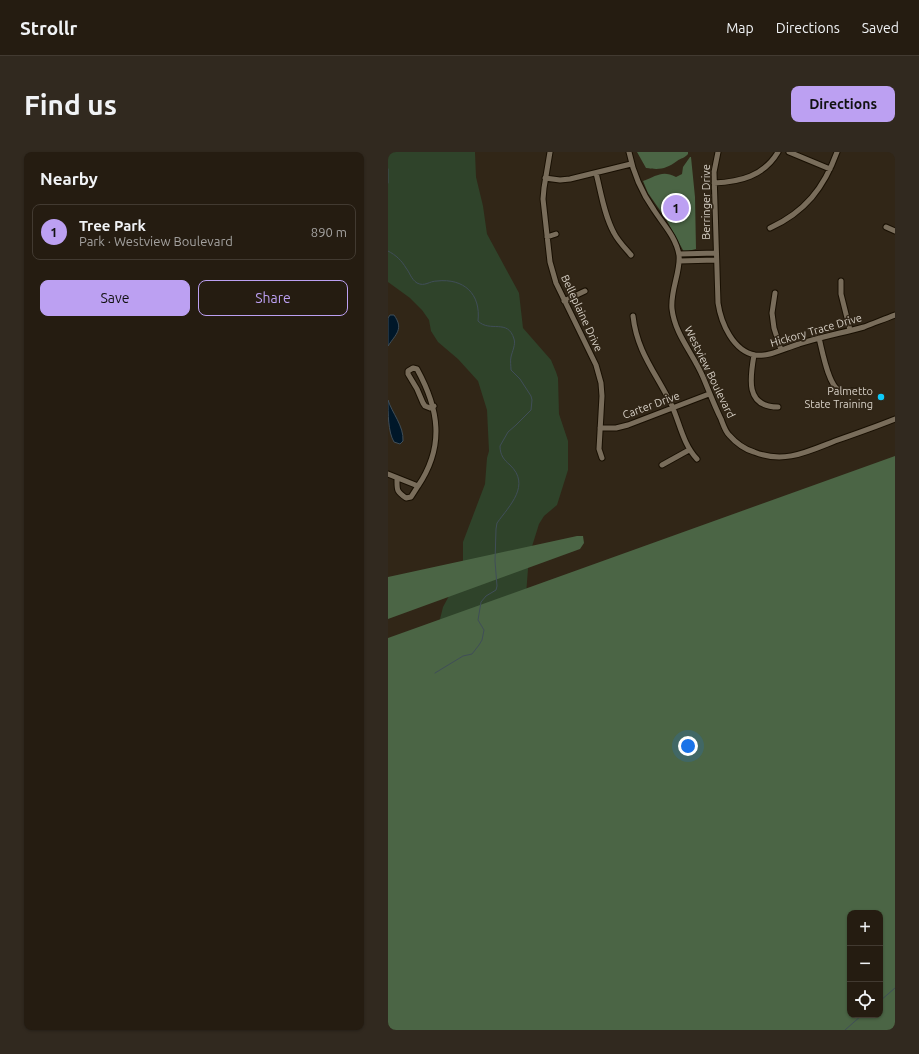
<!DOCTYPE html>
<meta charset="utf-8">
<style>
:root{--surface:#251c11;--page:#31291f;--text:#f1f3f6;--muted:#a3a19f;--line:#423a31;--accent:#bca0f2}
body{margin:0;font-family:Ubuntu,sans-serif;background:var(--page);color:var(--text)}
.controls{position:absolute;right:12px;bottom:12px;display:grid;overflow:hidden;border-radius:8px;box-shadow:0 1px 3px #0004}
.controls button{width:36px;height:36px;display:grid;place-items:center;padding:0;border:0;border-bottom:1px solid var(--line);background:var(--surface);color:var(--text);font:20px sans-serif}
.you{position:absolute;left:300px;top:594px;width:14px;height:14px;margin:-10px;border:3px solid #fff;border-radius:50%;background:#1a73e8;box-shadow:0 0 0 6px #1a73e833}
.badge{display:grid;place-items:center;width:26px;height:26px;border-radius:50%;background:var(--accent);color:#111;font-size:13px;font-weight:700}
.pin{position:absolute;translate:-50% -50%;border:2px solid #fff;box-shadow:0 1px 4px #0006}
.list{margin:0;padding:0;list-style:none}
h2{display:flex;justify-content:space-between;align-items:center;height:52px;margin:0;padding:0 16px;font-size:17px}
h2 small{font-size:13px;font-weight:400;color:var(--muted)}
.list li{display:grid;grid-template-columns:26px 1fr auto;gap:12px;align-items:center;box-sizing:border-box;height:56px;margin:0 8px 8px;padding:0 8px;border:1px solid var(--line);border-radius:8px}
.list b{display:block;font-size:15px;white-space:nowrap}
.list p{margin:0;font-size:13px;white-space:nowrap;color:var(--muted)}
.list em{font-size:13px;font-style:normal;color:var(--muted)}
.actions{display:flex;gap:8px;padding:12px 16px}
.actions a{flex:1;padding:9px 0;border:1px solid var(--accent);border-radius:8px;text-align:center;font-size:14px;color:var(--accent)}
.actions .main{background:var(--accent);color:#111}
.icon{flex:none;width:22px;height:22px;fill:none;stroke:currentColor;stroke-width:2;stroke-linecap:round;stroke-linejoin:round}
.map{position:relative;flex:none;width:507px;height:878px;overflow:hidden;border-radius:8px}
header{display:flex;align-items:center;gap:24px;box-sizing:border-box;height:56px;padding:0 20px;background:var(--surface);border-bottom:1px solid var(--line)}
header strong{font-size:19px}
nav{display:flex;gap:22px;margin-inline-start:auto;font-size:14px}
.intro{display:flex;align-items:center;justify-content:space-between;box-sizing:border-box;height:96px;padding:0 24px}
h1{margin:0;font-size:28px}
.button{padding:10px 18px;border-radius:8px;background:var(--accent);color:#111;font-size:14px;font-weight:700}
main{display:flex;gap:24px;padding:0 24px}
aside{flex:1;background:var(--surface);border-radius:8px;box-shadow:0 1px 3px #0004}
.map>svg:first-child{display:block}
</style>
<header>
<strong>Strollr</strong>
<nav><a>Map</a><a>Directions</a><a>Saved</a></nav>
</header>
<div class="intro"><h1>Find us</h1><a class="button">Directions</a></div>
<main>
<aside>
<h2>Nearby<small></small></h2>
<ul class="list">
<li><span class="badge">1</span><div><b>Tree Park</b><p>Park · Westview Boulevard</p></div><em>890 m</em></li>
</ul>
<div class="actions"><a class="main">Save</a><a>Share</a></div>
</aside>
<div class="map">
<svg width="507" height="878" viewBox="0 0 507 878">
<rect width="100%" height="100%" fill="#312617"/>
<!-- green -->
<path fill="#2f432a" d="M 0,0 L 87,0 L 88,25 L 95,54 L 99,82 L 131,141 L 135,176 L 163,208 L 168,220 L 170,226 L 171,262 L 180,289 L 180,318 L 169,353 L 156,364 L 151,372 L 141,404 L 137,456 L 0,878 L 52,467 L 55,455 L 75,418 L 75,390 L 97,332 L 99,306 L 101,299 L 99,258 L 90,229 L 70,207 L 50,190 L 43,179 L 41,168 L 34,158 L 22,146 L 0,130 Z"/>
<!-- forest -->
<path fill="#4b6545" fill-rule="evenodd" d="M 249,0 L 300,0 L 300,2 C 297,6 293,6 289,9 C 278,17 272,18 258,16 Z
M 302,5 L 303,5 L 307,45 L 308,97 L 296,100 L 278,67 L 260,41 L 255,29 C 269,24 274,18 288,25 L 294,22 L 295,15 Z
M 507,304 L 507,878 L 0,878 L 0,486 ZM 462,761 L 492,761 L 492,863 L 462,863 Z
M 189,384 L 195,384 L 196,391 L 192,397 L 0,467 L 0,425 Z"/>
<!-- water -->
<path fill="#001729" stroke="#404e58" d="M 2,163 L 6,163 C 16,177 8,182 0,194 L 0,166 Z
M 0,248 C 4,261 16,274 15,289 L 12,292 L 6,290 C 0,280 0,261 0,248 Z"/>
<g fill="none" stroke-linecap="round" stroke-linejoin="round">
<!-- stream -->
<path stroke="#404e58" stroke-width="1" d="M 0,17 L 0,31
M 0,99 C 8,103 14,109 18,116 C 22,121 23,127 29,131 C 37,135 41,129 49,129 C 76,126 93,142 90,169 C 102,181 120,166 126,187 C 128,192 124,200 123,205 C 122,209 123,214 123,218 L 132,227 L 143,244 L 144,248 L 143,258 L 128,273 L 120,280 L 112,294 C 112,303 116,308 122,313 C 143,333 122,353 109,371 L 108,377 L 107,409 L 109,434 L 108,438 L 98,444 L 93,450 L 90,468 L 96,478 L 94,488 L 91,493 L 84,502 L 75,504 L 47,521
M 492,849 L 507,836
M 457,878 L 474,863"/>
<!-- minor casing -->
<g stroke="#180f02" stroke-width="7">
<path id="minor" d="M 162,0 L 156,36 L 155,47 L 162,110 L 168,131 L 208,213 L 213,231 L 214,244 L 211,297 L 214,306
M 241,0 C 245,20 254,41 266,58 C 275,72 288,85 291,103 C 293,119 282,139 284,157 C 287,183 305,201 315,225 C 321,239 326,253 333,267 C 335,272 337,279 341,283 C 348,291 356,297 366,300 C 396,312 419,300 447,289 C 467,282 487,275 507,267
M 330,0 L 326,20 L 330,151 C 333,171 345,199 367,203 C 382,205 397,196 411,192 C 432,185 454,181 476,175 C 486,171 497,167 507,163
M 401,0 L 442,17
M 208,21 C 213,40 216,63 226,81 C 230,89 237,96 243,103
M 157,26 L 172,28 L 182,27 L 243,12
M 326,31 C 352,30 376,24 390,0
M 498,75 L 507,79
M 382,76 C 417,60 436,36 449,0
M 159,85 L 168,82
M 291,102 L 328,101
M 291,109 L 328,108
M 453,129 L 453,142 L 462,178
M 387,141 L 384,161 L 386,176 L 393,198
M 176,149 L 197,139
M 245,164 C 249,201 269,222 284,254 C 292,272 295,292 309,307
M 431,186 C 434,197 440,233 451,238 C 457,241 468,239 475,238
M 366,203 C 362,226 357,255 390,255
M 212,276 L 228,276 L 240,273 L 321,242
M 274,313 L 301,298
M 0,322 L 30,334 C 57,294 51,257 29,217 L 25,216 L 20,219 L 20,222 L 29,237 L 35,251 L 37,254 L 42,256 L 46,254
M 9,326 C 9,338 8,339 18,346 L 23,345 L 30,334"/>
</g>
<!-- minor -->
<use href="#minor" stroke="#796d5b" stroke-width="5"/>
</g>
<!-- markers -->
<circle fill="#0dcafa" stroke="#312617" stroke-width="1.5" cx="493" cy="245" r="4"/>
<g text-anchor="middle" stroke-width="3.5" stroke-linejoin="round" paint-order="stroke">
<!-- street labels -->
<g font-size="11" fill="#d7d0c6" stroke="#312617">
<text transform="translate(318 50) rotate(-90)" y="4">Berringer Drive</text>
<text transform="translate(194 161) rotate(65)" y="4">Belleplaine Drive</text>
<text transform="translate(428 178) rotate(-16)" y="4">Hickory Trace Drive</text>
<text transform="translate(322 220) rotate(64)" y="4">Westview Boulevard</text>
<text transform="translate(263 253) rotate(-20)" y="4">Carter Drive</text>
</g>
<!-- poi labels -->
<g font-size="11" fill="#d7d0c6" stroke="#312617" text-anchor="end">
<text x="485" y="243">Palmetto<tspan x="485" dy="13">State Training</tspan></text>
</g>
</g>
</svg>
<div class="controls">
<button>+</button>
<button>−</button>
<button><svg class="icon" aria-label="locate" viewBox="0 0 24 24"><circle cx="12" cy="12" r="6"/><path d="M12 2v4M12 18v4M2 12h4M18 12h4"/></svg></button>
</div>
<div class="you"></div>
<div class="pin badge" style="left:288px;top:56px">1</div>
</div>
</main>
